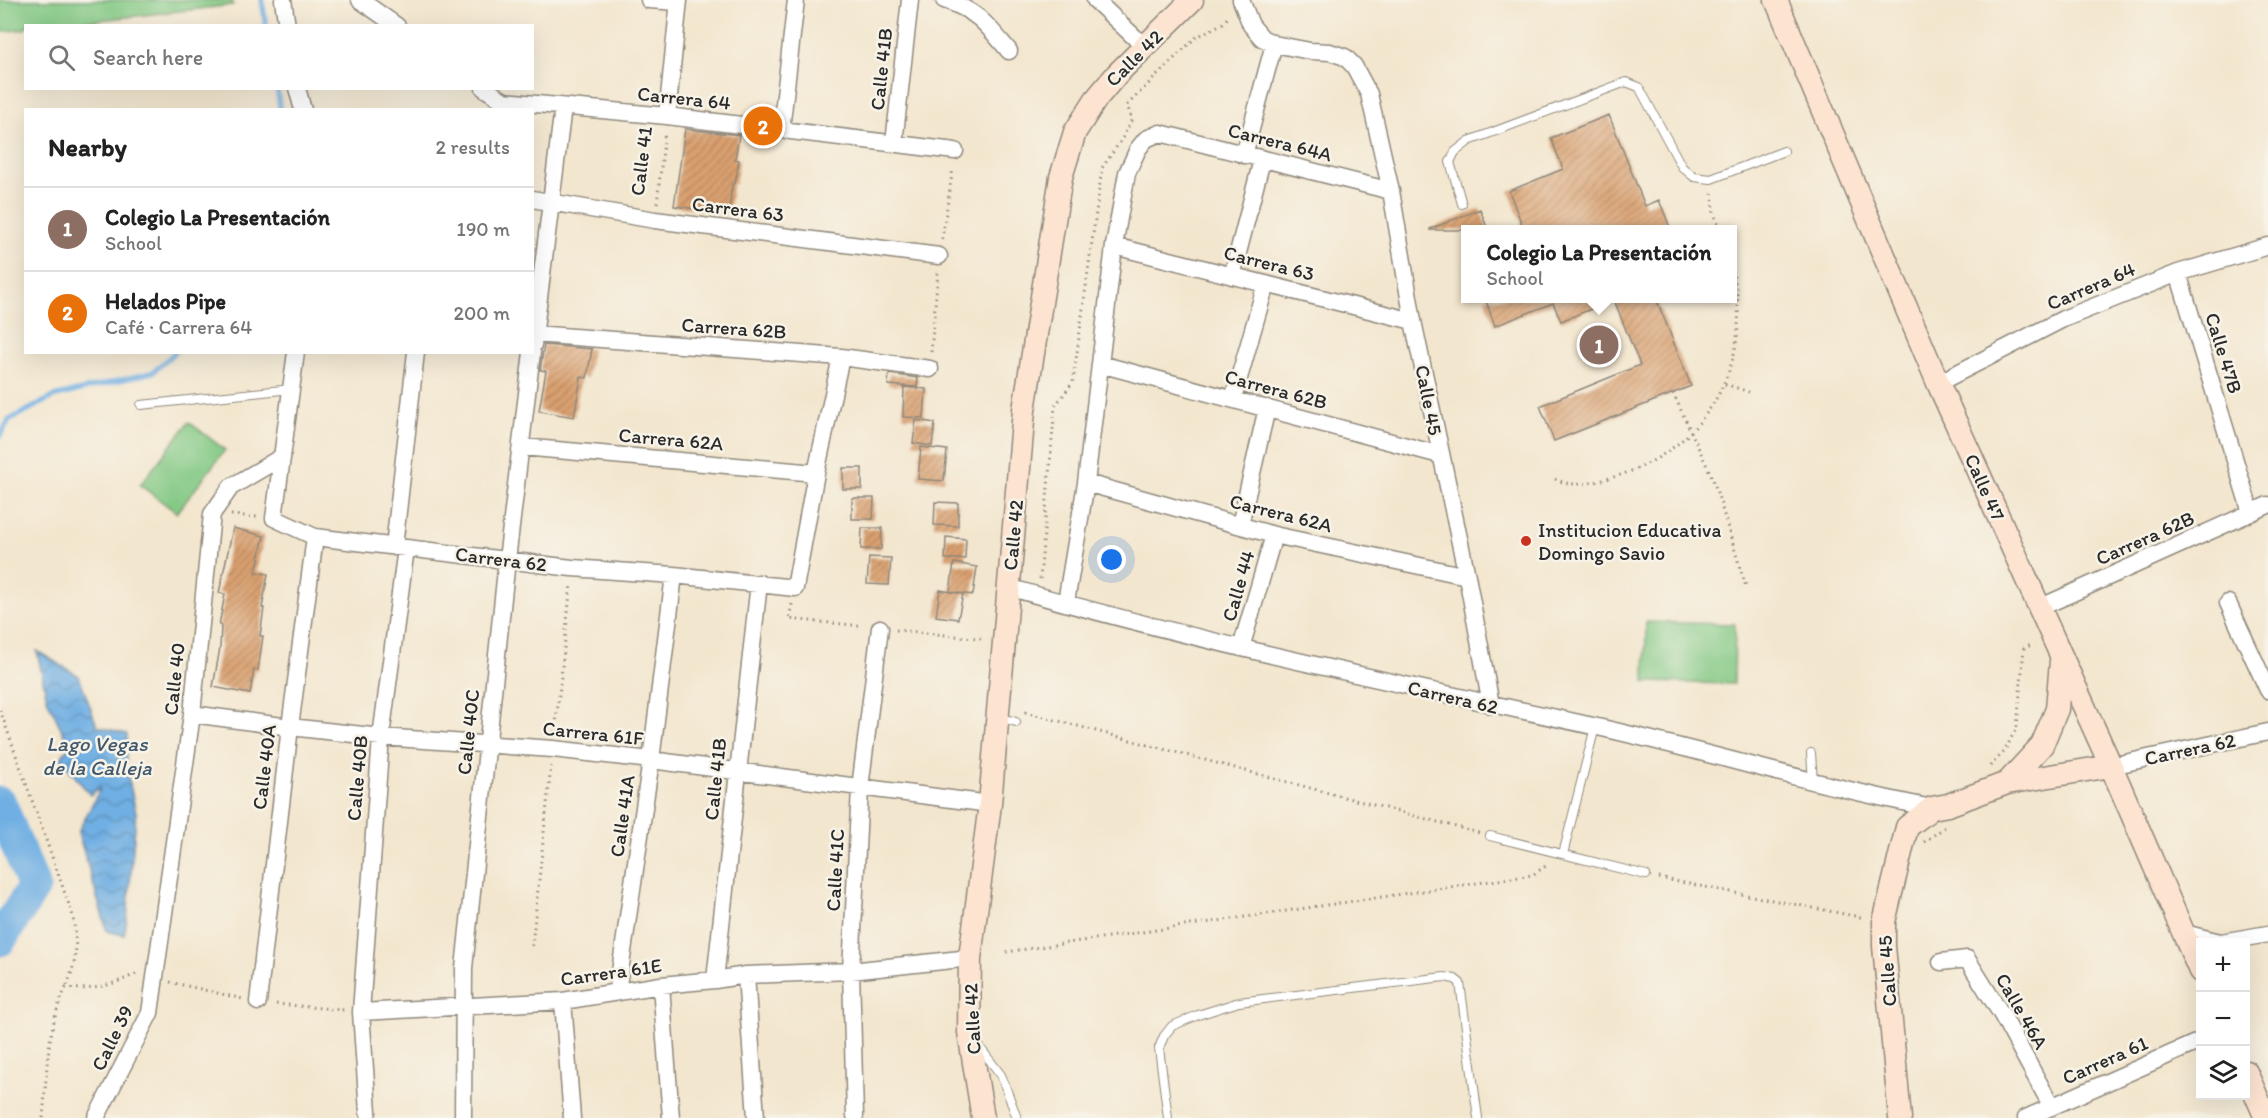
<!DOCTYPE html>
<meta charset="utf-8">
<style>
:root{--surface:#fff;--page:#f2f2f2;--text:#222;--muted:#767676;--line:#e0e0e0;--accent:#7c3aed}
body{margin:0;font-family:Itim,sans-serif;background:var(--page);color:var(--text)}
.controls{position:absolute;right:18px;bottom:18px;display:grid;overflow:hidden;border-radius:0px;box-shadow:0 6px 24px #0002}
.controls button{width:54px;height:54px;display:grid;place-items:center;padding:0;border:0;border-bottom:2px solid var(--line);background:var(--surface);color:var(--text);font:30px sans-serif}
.you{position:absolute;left:1112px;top:560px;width:21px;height:21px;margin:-15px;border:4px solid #fff;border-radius:50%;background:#1a73e8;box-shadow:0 0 0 9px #1a73e833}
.badge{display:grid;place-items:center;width:39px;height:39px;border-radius:50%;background:var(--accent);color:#fff;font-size:20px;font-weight:700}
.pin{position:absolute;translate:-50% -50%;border:3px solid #fff;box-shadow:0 2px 6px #0006}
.popup{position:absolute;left:1461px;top:225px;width:276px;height:78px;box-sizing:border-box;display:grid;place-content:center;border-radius:0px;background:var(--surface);filter:drop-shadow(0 2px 4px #0005);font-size:20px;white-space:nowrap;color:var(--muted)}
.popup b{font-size:22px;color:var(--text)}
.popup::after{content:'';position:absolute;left:50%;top:100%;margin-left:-12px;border:12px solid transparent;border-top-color:var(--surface)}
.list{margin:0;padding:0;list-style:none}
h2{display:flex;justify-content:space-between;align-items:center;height:78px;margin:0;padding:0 24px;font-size:26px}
h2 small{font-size:20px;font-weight:400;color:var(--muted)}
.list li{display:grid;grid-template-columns:39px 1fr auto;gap:18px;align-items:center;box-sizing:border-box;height:84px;padding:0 24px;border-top:2px solid var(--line)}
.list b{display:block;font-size:22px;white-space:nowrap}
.list p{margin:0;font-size:20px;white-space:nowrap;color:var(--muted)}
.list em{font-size:20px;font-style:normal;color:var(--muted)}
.icon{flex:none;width:33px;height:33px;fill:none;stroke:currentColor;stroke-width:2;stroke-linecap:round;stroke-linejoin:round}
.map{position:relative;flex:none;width:2268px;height:1118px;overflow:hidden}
.search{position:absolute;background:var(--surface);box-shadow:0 6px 24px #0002;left:24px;top:24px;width:510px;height:66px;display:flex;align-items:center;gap:15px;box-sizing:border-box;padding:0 21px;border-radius:0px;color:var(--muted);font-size:22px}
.panel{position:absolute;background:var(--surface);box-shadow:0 6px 24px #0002;left:24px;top:108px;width:510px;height:246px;border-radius:0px}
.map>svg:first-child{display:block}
</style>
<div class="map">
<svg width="2268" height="1118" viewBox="0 0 2268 1118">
<defs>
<pattern id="water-waves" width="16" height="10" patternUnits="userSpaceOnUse" patternTransform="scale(1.5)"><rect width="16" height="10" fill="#70afe3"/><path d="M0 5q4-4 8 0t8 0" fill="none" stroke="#5c8fb8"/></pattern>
<pattern id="building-hatch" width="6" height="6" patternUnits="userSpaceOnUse" patternTransform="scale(1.5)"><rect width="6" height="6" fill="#daa070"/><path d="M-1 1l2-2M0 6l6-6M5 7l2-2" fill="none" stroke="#b1835c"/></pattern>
</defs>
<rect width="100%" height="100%" fill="#f7f3e8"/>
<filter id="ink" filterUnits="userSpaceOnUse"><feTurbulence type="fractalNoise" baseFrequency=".0167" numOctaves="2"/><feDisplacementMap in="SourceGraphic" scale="12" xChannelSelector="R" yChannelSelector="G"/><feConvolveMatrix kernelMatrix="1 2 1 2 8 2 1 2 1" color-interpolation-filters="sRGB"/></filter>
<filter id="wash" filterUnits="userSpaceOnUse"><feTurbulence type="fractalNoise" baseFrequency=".008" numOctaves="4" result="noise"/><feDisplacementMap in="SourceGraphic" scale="24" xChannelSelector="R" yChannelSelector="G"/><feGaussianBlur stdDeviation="1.35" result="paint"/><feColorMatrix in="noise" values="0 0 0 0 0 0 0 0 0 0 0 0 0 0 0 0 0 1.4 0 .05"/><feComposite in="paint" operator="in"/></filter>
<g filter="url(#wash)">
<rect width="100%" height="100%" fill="#f3e6ce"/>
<!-- grass -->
<path fill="#80c782" stroke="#567956" stroke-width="1.5" d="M 0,0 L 232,0 L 233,5 L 56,25 L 26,26 L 25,29 L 0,32 Z
M 189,422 L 225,450 L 177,513 L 140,485 Z
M 1646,622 L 1735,624 L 1734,684 L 1645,682 Z"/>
<!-- water -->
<path fill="url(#water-waves)" stroke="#4e6d87" stroke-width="1.5" d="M 37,651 L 79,676 L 97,726 L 127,734 L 126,766 L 136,813 L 127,920 L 124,935 L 107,931 L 78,832 L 101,787 L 90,795 L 61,759 L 69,745 L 47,699 Z"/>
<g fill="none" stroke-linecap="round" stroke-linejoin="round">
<!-- stream -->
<path stroke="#70afe3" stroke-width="5" d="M 262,0 L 266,26
M 277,88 L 280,110
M 0,436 L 9,420 L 53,397 L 153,372 L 175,352"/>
<!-- river -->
<path stroke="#70afe3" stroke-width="33" d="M 0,803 L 34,887 L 0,940"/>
</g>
<g id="blocks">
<!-- building -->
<path fill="url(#building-hatch)" d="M 1609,115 L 1645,206 L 1659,200 L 1671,230 L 1524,230 L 1509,191 L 1563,169 L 1551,138 Z
M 685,129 L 739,135 L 735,159 L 739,160 L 735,184 L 732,184 L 729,213 L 674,206 Z
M 1480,209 L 1488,230 L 1430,230 L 1430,229 Z
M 1485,298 L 1656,298 L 1691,386 L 1554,441 L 1540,406 L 1640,365 L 1614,300 L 1561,321 L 1553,303 L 1495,326 Z
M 544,345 L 592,349 L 587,378 L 581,377 L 574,417 L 539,411 L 546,371 L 540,370 Z
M 889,374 L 918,378 L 917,387 L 888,385 Z
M 904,387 L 926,389 L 924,418 L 903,417 Z
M 916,420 L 935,423 L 932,446 L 913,443 Z
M 921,447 L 947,450 L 944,481 L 918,479 Z
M 843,468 L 862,468 L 862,489 L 843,489 Z
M 852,498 L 874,498 L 873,519 L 852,519 Z
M 935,502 L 958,503 L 958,526 L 934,525 Z
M 233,528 L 264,536 L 256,572 L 268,574 L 262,608 L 264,608 L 260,636 L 263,636 L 258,670 L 254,670 L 250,694 L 213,687 L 220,648 L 221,625 L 219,625 L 225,594 L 219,593 Z
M 862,528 L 882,528 L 881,549 L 861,549 Z
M 946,537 L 966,539 L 965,559 L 945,559 Z
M 869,557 L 891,558 L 889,585 L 867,584 Z
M 954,563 L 977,567 L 973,595 L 950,592 Z
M 940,590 L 963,594 L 958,619 L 936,616 Z"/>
</g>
</g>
<g filter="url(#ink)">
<use href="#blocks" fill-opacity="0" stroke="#8f887c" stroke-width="1.5"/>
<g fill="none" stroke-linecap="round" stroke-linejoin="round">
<!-- lane casing -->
<g stroke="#8f887c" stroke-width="10">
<path id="lane" d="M 1462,204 L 1450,162 L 1455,152 L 1469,141 L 1626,82 L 1639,87 L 1682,167 L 1694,177 L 1711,179 L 1784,151
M 141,405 L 291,389
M 999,717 L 1016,722
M 1811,753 L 1813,782
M 1490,836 L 1646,875
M 1563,854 L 1595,727
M 978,1045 L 1001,1075 L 1017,1118
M 1168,1118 L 1159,1048 L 1164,1036 L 1172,1026 L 1198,1015 L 1239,1002 L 1444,977 L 1455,979 L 1460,983 L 1478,1118"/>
</g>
<!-- street casing -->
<g stroke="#8f887c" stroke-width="19">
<path id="street" d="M 283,0 L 287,26
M 360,0 L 397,26
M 649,0 L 679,2
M 944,0 C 978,11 987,25 1009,51
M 1095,0 L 1145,47
M 1241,0 L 1251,25 L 1262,38 L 1274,44 L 1310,51 L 1330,52 L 1345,57 L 1354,66 L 1369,94 L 1391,191 L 1413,321 L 1467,576 L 1491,705
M 297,88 L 303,110
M 484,88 L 504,101 L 667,116 L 955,151
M 667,116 L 679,0
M 781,130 L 796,0
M 894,143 L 910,0
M 1244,155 L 1274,44
M 532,199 L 655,220 L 939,256
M 1114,246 L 1413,321
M 2178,273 L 2251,513
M 1232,276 L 1262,160
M 534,334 L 841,357 L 930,369
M 533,345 L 563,107
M 296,352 L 274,518 L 315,537 L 572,568 L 674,575 L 795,588 L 816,473 L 841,357
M 1100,364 L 1440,455
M 1938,383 L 2063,319 L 2178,273 L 2268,246
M 1233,399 L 1266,284
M 522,447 L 816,473
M 1086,483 L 1274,535 L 1467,576
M 1240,525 L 1267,408
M 394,547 L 416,352
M 1008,587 C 1201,643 1397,683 1593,726 C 1707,751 1817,786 1932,808
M 1066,602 L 1086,483 L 1114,246 L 1127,173 L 1138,149 L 1146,139 L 1160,133 L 1391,191
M 2228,603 L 2268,690
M 2039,608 L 2268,505
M 1241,648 L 1274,535
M 192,714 L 290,727 L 381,737 L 553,749 L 651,760 L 990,804
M 2111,766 L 2268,732
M 2184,933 L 2220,942
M 2221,942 L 2268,934
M 1941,962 L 1967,959 L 2002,1015 L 2052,1107
M 746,975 L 756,1118
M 715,980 L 759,583
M 661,985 L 671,1118
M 617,992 L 651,760 L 674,575
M 563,1001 L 572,1118
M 258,1002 L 290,727 L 315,537
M 361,1012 L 563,1001 L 661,985 L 715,980 L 746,975 L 851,971 L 970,958
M 368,1112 L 361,1012 L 381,737 L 406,548
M 855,1116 L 851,971 L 860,788 L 880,628
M 96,1118 L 150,1013 L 192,714 L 212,514 L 231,487 L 280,458
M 463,1118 L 464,968 L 507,560 L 532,352
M 2026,1118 L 2200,1041"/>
</g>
<!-- secondary casing -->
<g stroke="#8f887c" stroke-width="25">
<path id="secondary" d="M 1776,0 L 1938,383 L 2111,766 L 2200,971
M 2007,783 L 2042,745 L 2057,709 L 2061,661
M 2246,1072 L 2266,1118
M 983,1118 L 969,1032 L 970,958 L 990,804 L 1024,410 L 1061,177 L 1075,132 L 1096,99 L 1117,74 L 1192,0
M 1900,1118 L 1884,946 L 1884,922 L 1907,827 L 1932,808 L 1948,805 L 2007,783 L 2111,766"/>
</g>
<!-- path -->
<path stroke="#8f887c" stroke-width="3" stroke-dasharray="1.5 4.5" stroke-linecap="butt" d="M 1712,193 L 1714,213 L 1720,230
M 657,203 L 665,132
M 942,239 L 953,168
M 931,352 L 938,272
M 1725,384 L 1749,392
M 1673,393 L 1713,479 L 1746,587
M 1555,479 C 1576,489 1596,482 1617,476 C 1706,449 1757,360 1732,270
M 231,515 L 257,517
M 1040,579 L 1055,406 L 1073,382 L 1102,168 L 1122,139 L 1132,119 L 1127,105 L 1195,38 L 1223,23 L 1230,15
M 792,604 L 789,619 L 863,626
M 896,630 L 985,639
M 0,710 L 73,916 C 77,950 78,957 66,988
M 1025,712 L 1479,833
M 555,732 L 571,584
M 1990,766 L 2004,752 L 2017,727 L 2024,648 L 2034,644
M 1924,842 L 1945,827
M 1659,878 L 1865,918
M 532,946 L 551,766
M 1006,952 L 1532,875 L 1549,864
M 170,982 L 243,999
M 276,1004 L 344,1010
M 43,1118 C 47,1075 46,1028 66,988 C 95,991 112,985 138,973"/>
<!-- lane -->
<use href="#lane" stroke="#fff" stroke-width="8"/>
<!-- street -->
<use href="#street" stroke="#fff" stroke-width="16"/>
<!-- secondary -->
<use href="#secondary" stroke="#fde4d1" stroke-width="22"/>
</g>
</g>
<!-- markers -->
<circle fill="#c8321e" stroke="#f7f3e8" stroke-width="2" cx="1526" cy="541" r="6"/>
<g text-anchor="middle" stroke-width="5" stroke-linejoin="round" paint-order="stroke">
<!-- street labels -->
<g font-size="20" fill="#2b2b2b" stroke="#f7f3e8">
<text transform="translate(1134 58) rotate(-45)" y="7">Calle 42</text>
<text transform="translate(881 69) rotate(-84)" y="7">Calle 41B</text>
<text transform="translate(684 98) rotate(6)" y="7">Carrera 64</text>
<text transform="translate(1280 142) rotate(14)" y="7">Carrera 64A</text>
<text transform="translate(641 161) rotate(-83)" y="7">Calle 41</text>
<text transform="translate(738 209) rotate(7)" y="7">Carrera 63</text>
<text transform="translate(1269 263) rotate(14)" y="7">Carrera 63</text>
<text transform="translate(2091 286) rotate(-23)" y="7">Carrera 64</text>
<text transform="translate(734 328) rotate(4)" y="7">Carrera 62B</text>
<text transform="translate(2224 353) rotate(73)" y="7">Calle 47B</text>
<text transform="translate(1276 389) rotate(15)" y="7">Carrera 62B</text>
<text transform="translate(1429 400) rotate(79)" y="7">Calle 45</text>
<text transform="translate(671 439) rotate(5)" y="7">Carrera 62A</text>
<text transform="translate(1985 487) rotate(66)" y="7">Calle 47</text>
<text transform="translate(1281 513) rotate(14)" y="7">Carrera 62A</text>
<text transform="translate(1013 535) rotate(-85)" y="7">Calle 42</text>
<text transform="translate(2145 538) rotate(-24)" y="7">Carrera 62B</text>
<text transform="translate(501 559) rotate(7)" y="7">Carrera 62</text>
<text transform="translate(1238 586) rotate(-74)" y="7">Calle 44</text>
<text transform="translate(174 679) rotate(-84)" y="7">Calle 40</text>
<text transform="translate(1453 697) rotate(13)" y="7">Carrera 62</text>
<text transform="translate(468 732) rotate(-84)" y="7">Calle 40C</text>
<text transform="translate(593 733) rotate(6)" y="7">Carrera 61F</text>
<text transform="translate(2190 749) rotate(-12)" y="7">Carrera 62</text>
<text transform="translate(264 767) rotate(-83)" y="7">Calle 40A</text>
<text transform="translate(357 778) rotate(-85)" y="7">Calle 40B</text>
<text transform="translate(715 779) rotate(-84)" y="7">Calle 41B</text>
<text transform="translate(622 816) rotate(-82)" y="7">Calle 41A</text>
<text transform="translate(835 870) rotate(-87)" y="7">Calle 41C</text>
<text transform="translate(1887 971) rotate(-94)" y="7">Calle 45</text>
<text transform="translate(611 972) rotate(-8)" y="7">Carrera 61E</text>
<text transform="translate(2022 1011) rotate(60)" y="7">Calle 46A</text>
<text transform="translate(972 1019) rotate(-93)" y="7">Calle 42</text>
<text transform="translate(112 1038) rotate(-64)" y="7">Calle 39</text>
<text transform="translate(2105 1060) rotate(-24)" y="7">Carrera 61</text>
</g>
<!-- poi labels -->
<g font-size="20" fill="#2b2b2b" stroke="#f7f3e8" text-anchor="start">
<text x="1538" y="537">Institucion Educativa<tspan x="1538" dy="23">Domingo Savio</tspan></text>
</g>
<!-- water labels -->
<g font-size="21" font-style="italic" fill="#43596b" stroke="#f7f3e8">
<text x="97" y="751">Lago Vegas<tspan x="97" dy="24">de la Calleja</tspan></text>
</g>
</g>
</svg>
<div class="controls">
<button>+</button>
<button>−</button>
<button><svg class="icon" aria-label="layers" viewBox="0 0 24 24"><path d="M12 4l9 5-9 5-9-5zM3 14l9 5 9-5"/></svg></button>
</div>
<div class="you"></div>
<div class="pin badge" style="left:1599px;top:345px;background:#8d6e63">1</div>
<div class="popup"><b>Colegio La Presentación</b>School</div>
<div class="pin badge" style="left:763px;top:126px;background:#e8710a">2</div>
<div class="search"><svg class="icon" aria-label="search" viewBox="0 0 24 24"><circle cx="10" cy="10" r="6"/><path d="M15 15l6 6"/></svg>Search here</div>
<section class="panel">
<h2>Nearby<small>2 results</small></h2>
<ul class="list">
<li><span class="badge" style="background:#8d6e63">1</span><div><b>Colegio La Presentación</b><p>School</p></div><em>190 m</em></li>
<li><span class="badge" style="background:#e8710a">2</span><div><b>Helados Pipe</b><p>Café · Carrera 64</p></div><em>200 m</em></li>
</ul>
</section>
</div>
